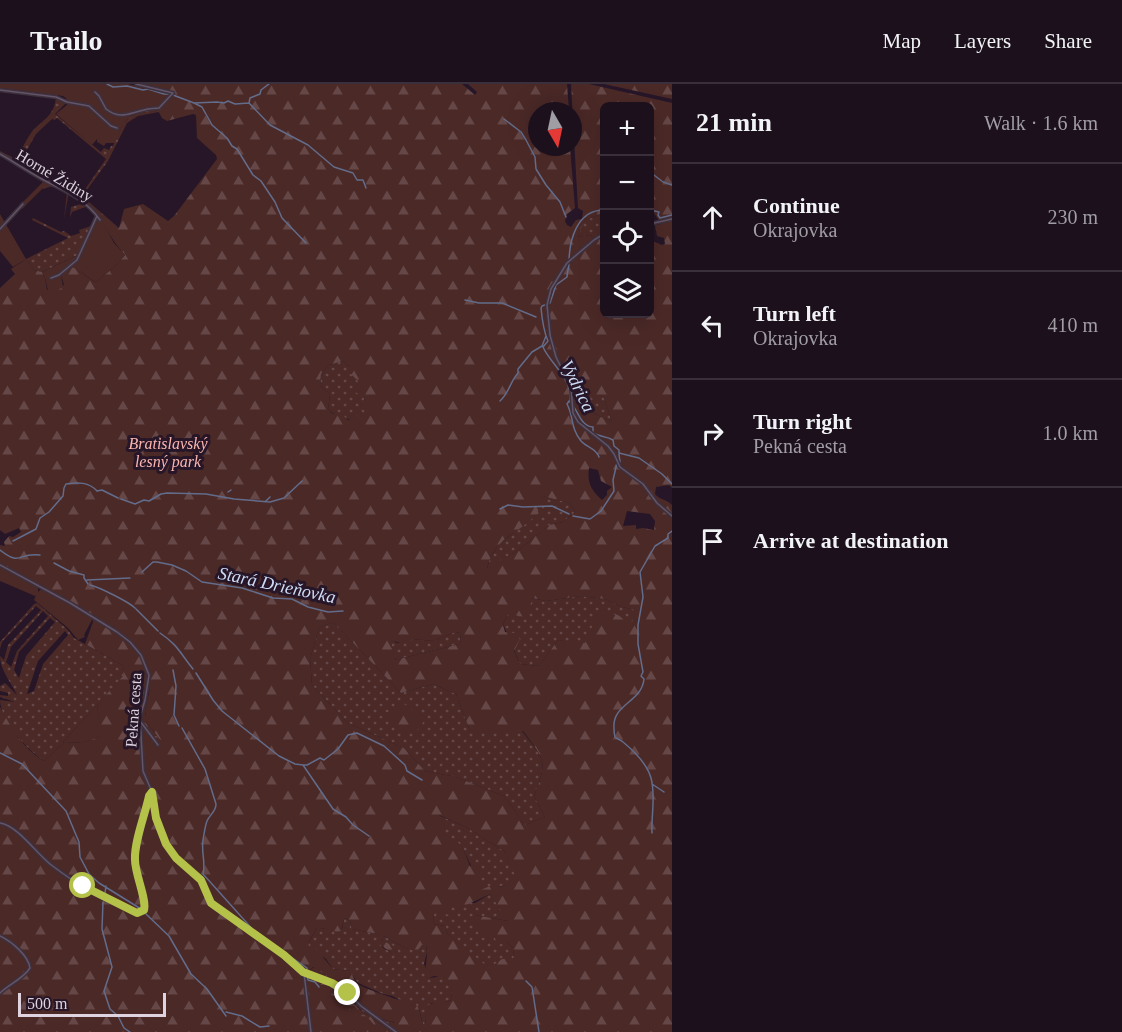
<!DOCTYPE html>
<meta charset="utf-8">
<style>
:root{--surface:#1c101d;--page:#251926;--text:#f1f3f6;--muted:#a09da4;--line:#3a303b}
body{margin:0;font-family:"Times New Roman",serif;background:var(--page);color:var(--text)}
.controls{position:absolute;right:18px;top:18px;display:grid;overflow:hidden;border-radius:9px;box-shadow:0 6px 24px #0002}
.controls button{width:54px;height:54px;display:grid;place-items:center;padding:0;border:0;border-bottom:2px solid var(--line);background:var(--surface);color:var(--text);font:30px sans-serif}
.compass{position:absolute;left:528px;top:18px;width:54px;height:54px;border-radius:50%;background:var(--surface);box-shadow:0 6px 24px #0002;rotate:171deg}
.scale{position:absolute;left:18px;bottom:15px;width:148px;box-sizing:border-box;padding-left:6px;border:3px solid #ded3de;border-top:0;font-size:16px;line-height:21px;white-space:nowrap;color:#ded3de;-webkit-text-stroke:4px #261627;paint-order:stroke}
.stop{position:absolute;width:18px;height:18px;margin:-14px;border:4px solid #b4c24a;border-radius:50%;background:#fff}
.stop.end{background:#b4c24a;border-color:#fff;box-shadow:0 2px 6px #0008}
.list{margin:0;padding:0;list-style:none}
h2{display:flex;justify-content:space-between;align-items:center;height:78px;margin:0;padding:0 24px;font-size:26px}
h2 small{font-size:20px;font-weight:400;color:var(--muted)}
.list li{display:grid;grid-template-columns:39px 1fr auto;gap:18px;align-items:center;box-sizing:border-box;height:108px;padding:0 24px;border-top:2px solid var(--line)}
.list b{display:block;font-size:22px;white-space:nowrap}
.list p{margin:0;font-size:20px;white-space:nowrap;color:var(--muted)}
.list em{font-size:20px;font-style:normal;color:var(--muted)}
.icon{flex:none;width:33px;height:33px;fill:none;stroke:currentColor;stroke-width:2;stroke-linecap:round;stroke-linejoin:round}
.map{position:relative;flex:none;width:672px;height:948px;overflow:hidden}
header{display:flex;align-items:center;gap:36px;box-sizing:border-box;height:84px;padding:0 30px;background:var(--surface);border-bottom:2px solid var(--line)}
header strong{font-size:28px}
nav{display:flex;gap:33px;margin-inline-start:auto;font-size:21px}
main{display:flex}
aside{flex:1;background:var(--surface)}
.map>svg:first-child{display:block}
</style>
<header>
<strong>Trailo</strong>
<nav><a>Map</a><a>Layers</a><a>Share</a></nav>
</header>
<main>
<div class="map">
<svg width="672" height="948" viewBox="0 0 672 948">
<defs>
<pattern id="grass-dots" width="8" height="8" patternUnits="userSpaceOnUse" patternTransform="scale(1.5)"><rect width="8" height="8" fill="#4b2927"/><path d="M2 2h.1M6 6h.1" fill="none" stroke="#644746" stroke-width="1.8" stroke-linecap="round"/></pattern>
<pattern id="forest-firs" width="22" height="20" patternUnits="userSpaceOnUse" patternTransform="scale(1.5)"><rect width="22" height="20" fill="#4b2927"/><path d="M5 1l3.5 6h-7zM16 11l3.5 6h-7z" fill="#644746"/></pattern>
<pattern id="wetland-marsh" width="20" height="14" patternUnits="userSpaceOnUse" patternTransform="scale(1.5)"><rect width="20" height="14" fill="#4b2927"/><path d="M1 5h8M5 5V1M11 12h8M15 12V8" fill="none" stroke="#644746"/></pattern>
<pattern id="park-crowns" width="20" height="18" patternUnits="userSpaceOnUse" patternTransform="scale(1.5)"><rect width="20" height="18" fill="#4b2927"/><path d="M2 6a3 3 0 1 1 6 0M12 15a3 3 0 1 1 6 0" fill="none" stroke="#644746"/></pattern>
</defs>
<rect width="100%" height="100%" fill="#261627"/>
<!-- grass -->
<path fill="url(#grass-dots)" fill-rule="evenodd" d="M 56,13 L 66,19 L 55,30 L 101,68 L 104,64 L 109,66 L 111,62 L 113,62 C 124,36 128,27 157,25 L 159,28 L 138,32 L 127,39 L 108,77 L 81,114 L 69,107 L 64,135 L 67,108 L 53,102 L 42,105 L 22,125 L 19,122 L 43,98 L 0,71 L 0,67 L 14,74 C 22,66 25,58 31,49 C 42,35 54,34 56,13 ZM 57,34 L 106,75 L 81,111 L 31,85 L 34,80 L 33,76 L 24,71 L 36,50 L 52,35 L 55,36 Z
M 87,118 L 99,131 L 80,170 L 42,188 L 34,186 L 26,175 L 68,154 L 32,136 L 33,134 L 61,148 L 64,147 L 71,152 L 80,149 L 79,146 L 91,142 L 94,134 L 96,133 L 88,122 L 72,128 L 70,134 L 71,123 Z
M 604,129 L 604,149 L 593,155 L 591,151 L 577,153 L 585,136 Z
M 343,277 C 360,289 365,314 368,334 C 353,336 340,337 328,325 L 330,310 L 320,302 L 321,290 L 329,281 Z
M 587,307 L 604,313 L 612,338 C 593,329 589,330 587,307 Z
M 542,412 L 570,419 L 575,428 L 563,438 L 549,441 L 520,465 L 487,485 L 490,474 L 499,460 L 535,432 Z
M 581,512 L 605,515 L 622,523 L 637,526 L 632,541 L 585,560 L 558,556 L 539,582 L 520,580 L 503,540 L 508,530 L 531,514 L 546,517 Z
M 37,519 L 67,545 L 74,554 L 124,582 L 123,593 L 63,658 L 64,659 L 44,677 C 28,667 0,636 0,616 L 15,618 L 0,613 L 0,611 L 8,612 L 8,609 L 0,607 L 0,602 L 5,599 L 17,611 C 11,598 0,586 0,572 L 4,576 L 8,561 L 41,526 L 36,522 L 2,558 L 0,565 L 0,558 L 34,520 ZM 43,527 L 48,532 L 17,567 L 11,583 L 6,578 L 11,563 ZM 50,534 L 55,538 L 26,572 L 19,594 L 14,586 L 19,568 ZM 65,547 L 68,551 L 43,580 L 34,607 L 27,610 L 38,577 Z
M 333,538 L 401,609 L 433,600 L 456,610 L 470,647 L 522,647 C 545,677 548,676 534,712 L 545,733 L 525,741 L 504,712 L 456,693 L 425,687 L 404,664 L 348,639 L 312,601 L 310,575 L 319,544 Z
M 455,548 L 461,549 L 460,560 L 395,576 L 390,556 L 397,559 L 413,555 L 433,557 Z
M 438,731 L 466,743 L 504,767 L 516,791 L 507,801 L 481,807 C 477,791 469,779 463,764 L 445,757 L 445,742 Z
M 490,810 L 509,837 L 475,831 L 494,852 L 507,858 L 513,864 L 514,875 L 502,875 L 489,885 L 448,850 L 445,842 L 433,840 L 434,825 L 452,819 L 475,819 Z
M 346,834 L 350,837 L 352,845 L 378,850 L 382,863 L 392,869 L 381,855 L 384,852 L 405,864 L 417,866 L 422,861 L 426,861 L 427,868 L 424,880 L 430,894 L 442,892 L 447,895 L 452,908 L 451,916 L 442,920 L 431,919 L 425,935 L 426,940 L 423,940 L 419,925 L 392,912 L 383,910 L 358,899 L 349,887 L 333,885 L 326,875 L 307,861 L 317,844 C 327,843 333,849 342,845 L 344,835 Z
M 314,883 L 336,897 L 339,903 L 378,934 L 395,939 L 395,948 L 392,948 L 361,926 L 340,905 L 324,898 L 305,895 L 302,888 L 308,888 Z"/>
<!-- forest -->
<path fill="url(#forest-firs)" fill-rule="evenodd" d="M 136,0 L 462,0 L 475,11 L 477,8 L 468,0 L 567,0 L 569,27 L 537,27 L 537,63 L 570,63 L 575,124 L 567,130 L 565,137 L 567,141 L 571,143 L 576,136 L 582,135 L 583,127 L 578,124 L 571,0 L 589,0 L 672,19 L 672,404 L 669,401 L 656,403 L 655,410 C 660,416 666,415 672,421 L 672,948 L 395,948 L 394,938 C 372,936 358,914 339,903 L 336,897 L 313,883 L 308,888 L 302,888 L 305,895 L 310,894 L 324,898 L 340,905 L 358,924 L 392,948 L 0,948 L 0,623 C 11,643 23,665 44,677 L 64,659 L 84,658 L 101,652 L 97,621 L 123,592 L 124,582 L 85,560 L 93,538 L 92,531 L 0,479 L 0,461 L 5,462 L 4,458 L 9,452 L 13,453 L 21,448 L 19,444 L 5,450 L 0,446 L 0,204 L 15,190 L 11,185 L 26,175 L 34,186 L 42,188 L 45,194 L 47,206 L 64,201 L 61,191 L 71,182 C 80,185 86,194 96,198 L 114,183 L 125,171 C 108,153 101,130 81,114 L 82,112 L 119,144 L 124,125 L 143,120 L 168,137 L 174,132 L 217,75 L 216,71 L 197,54 L 196,31 L 193,30 L 167,37 L 162,34 L 157,25 L 134,3 ZM 604,22 L 650,22 L 650,128 L 654,129 L 661,140 L 655,141 L 657,152 L 664,154 L 665,160 L 662,161 L 650,156 L 650,230 L 604,230 L 604,152 L 595,157 L 591,151 L 577,153 L 585,136 L 604,129 ZM 343,277 L 349,282 L 350,289 L 358,297 L 354,307 L 365,315 L 362,323 L 368,333 L 356,332 L 348,336 L 341,329 L 333,330 L 328,325 L 330,310 L 320,302 L 321,290 L 329,281 ZM 587,307 L 594,310 L 597,315 L 604,313 L 612,338 C 593,329 589,330 587,307 ZM 589,384 L 598,386 L 601,397 L 612,403 L 607,407 L 607,411 L 602,416 C 591,406 587,399 589,384 ZM 542,412 L 570,419 L 575,428 L 563,438 L 549,441 L 520,465 L 487,484 C 495,454 514,452 534,433 C 539,428 541,419 542,412 ZM 627,427 L 650,430 L 655,437 L 654,446 L 643,444 L 636,445 L 636,441 L 623,442 ZM 581,512 L 605,515 L 622,523 L 636,526 L 631,541 L 618,531 L 598,529 L 585,559 L 558,556 L 539,582 L 520,580 L 514,567 L 520,555 L 514,549 L 505,548 L 503,540 L 508,530 L 525,533 L 532,526 L 532,514 L 546,517 ZM 333,538 L 401,609 L 433,600 L 456,610 L 470,647 L 523,647 C 545,677 548,676 534,712 L 545,733 L 525,741 L 504,712 L 456,693 L 425,687 L 404,664 L 348,639 L 312,601 L 310,575 L 319,544 ZM 455,548 L 461,549 L 460,560 L 395,576 L 391,557 L 403,559 L 413,555 L 433,557 ZM 150,596 L 151,600 L 145,626 L 146,637 L 160,656 L 141,648 L 139,638 L 136,635 L 138,633 L 133,622 L 137,611 L 145,617 ZM 439,731 L 466,743 L 504,767 L 515,791 C 509,798 502,807 492,801 L 481,806 L 478,794 L 484,793 L 483,787 L 477,781 L 470,782 L 463,764 L 456,756 L 445,757 L 445,742 ZM 490,810 L 508,837 L 475,831 L 470,838 L 483,854 L 494,852 L 498,861 L 507,858 L 513,864 L 514,874 L 502,875 L 489,884 L 448,850 L 445,842 L 433,840 L 434,826 L 449,831 L 452,819 L 458,825 ZM 346,834 L 350,837 L 352,845 L 378,850 L 379,860 L 392,869 L 398,869 L 398,864 L 381,856 L 384,852 L 405,864 L 417,867 L 422,861 L 426,861 C 429,871 424,881 426,892 L 429,894 L 434,892 L 445,894 L 452,908 L 451,916 C 444,921 434,917 428,921 L 425,935 L 426,940 L 423,940 C 420,933 421,924 414,919 C 408,915 402,917 396,915 C 388,912 362,904 357,899 C 354,896 353,891 349,887 L 333,885 L 316,865 L 309,862 L 308,859 L 317,844 C 325,843 333,849 341,847 L 344,835 Z
M 604,0 L 672,0 L 672,15 Z
M 404,620 L 425,636 L 416,648 L 403,650 L 396,639 L 377,630 L 393,627 Z"/>
<!-- wetland -->
<path fill="url(#wetland-marsh)" d="M 324,899 L 341,910 L 370,936 L 380,948 L 366,948 L 363,941 L 357,938 L 351,926 L 326,909 L 317,906 L 321,900 Z"/>
<!-- park -->
<path fill="url(#park-crowns)" d="M 150,596 L 154,598 C 148,604 145,622 145,631 L 149,633 L 146,637 L 160,656 L 143,667 L 139,638 L 136,635 L 138,632 L 133,622 L 137,611 L 139,609 L 145,616 L 147,600 Z"/>
<!-- garden -->
<path fill="#4b2927" d="M 0,0 L 128,0 L 172,9 L 158,24 C 130,27 125,33 115,59 L 106,59 L 104,62 L 97,58 L 97,55 L 92,61 L 56,30 L 68,20 L 66,14 L 63,12 L 0,4 Z
M 0,130 L 26,175 L 13,183 L 0,167 Z
M 99,131 L 114,159 L 125,171 L 114,183 L 96,198 C 86,194 80,184 70,183 L 61,191 L 63,203 L 49,211 L 45,194 L 42,188 L 80,170 Z
M 0,482 L 38,502 L 38,508 L 42,504 L 93,534 L 84,551 L 85,553 L 78,556 L 68,544 L 34,516 L 36,511 L 35,512 L 0,497 Z
M 97,621 L 102,652 L 84,658 L 64,659 L 63,658 Z"/>
<g fill="none" stroke-linecap="round" stroke-linejoin="round">
<!-- stream -->
<path stroke="#626c8b" stroke-width="1.5" d="M 107,0 L 113,3 L 127,2 L 143,6 L 148,5 L 164,10 L 170,10
M 173,11 L 194,19 L 217,18 L 224,19 L 228,17 L 235,20 L 249,19 L 250,14 L 260,10 L 261,6 L 269,0
M 194,19 L 202,23 L 212,41 L 227,54 L 232,62 L 237,65 L 253,91 L 261,97 L 275,118 L 282,134 L 306,159
M 249,19 L 270,41 L 308,61 L 334,83 L 353,89 L 357,96 L 363,96 L 366,104
M 504,35 L 521,48 L 526,56 L 535,73 L 536,85 L 546,101 L 560,118 L 566,133
M 0,69 L 46,96
M 650,88 L 663,98 L 672,101
M 604,126 C 577,126 569,156 569,179 C 569,184 567,188 567,193 L 556,201 L 550,219 L 542,222 L 541,224 C 542,235 543,246 548,257 L 543,263 C 549,277 565,289 569,304 C 571,309 570,314 570,318 C 579,327 580,342 593,343 L 593,349 C 600,353 606,352 613,356 L 614,362 L 619,366 L 619,369 L 639,374 L 662,390 L 672,400
M 650,126 L 659,128 L 658,131 L 660,134 L 672,131
M 465,216 L 479,219 L 502,219 L 536,233
M 500,317 C 509,309 510,298 518,289 L 518,285 L 532,268 L 542,262 L 546,252
M 569,317 L 567,320 C 574,333 570,343 581,357 C 587,364 596,364 599,373
M 619,370 L 620,378
M 228,408 L 231,406
M 121,415 L 135,420 L 144,416 L 149,417 L 161,410 L 167,409 L 206,410 L 234,415 L 270,418 L 284,414 L 302,397
M 265,418 L 270,413
M 500,425 L 508,421 L 523,423 L 552,422 L 569,430
M 573,432 L 590,435 L 601,427 L 614,407 L 613,396 L 617,379
M 13,457 L 36,445 L 40,434 L 49,428 L 63,412 L 64,404 L 66,400 C 78,398 89,398 97,407 L 102,406 L 118,414
M 0,466 C 22,483 17,468 40,471
M 54,479 L 69,487 L 84,491 L 84,494 L 88,500
M 142,488 L 153,478 L 157,478 L 172,481 L 186,487 L 202,498 L 242,504 L 273,514 L 292,515 L 308,523 L 328,528 L 343,527
M 87,496 L 130,494
M 90,501 C 99,503 129,518 135,524
M 136,525 L 158,547
M 160,549 C 178,561 180,569 193,585
M 173,586 L 176,602 L 174,631 L 179,642
M 196,589 L 213,616 L 222,627 L 279,672 L 295,680 L 303,681 L 333,725 L 346,733 L 353,741 L 369,752
M 182,644 L 205,685 L 216,720 C 216,728 210,730 207,737 C 205,742 204,751 203,756 C 201,768 206,779 203,790 L 256,849 L 307,884 L 307,888
M 0,669 L 22,680 L 66,727 L 79,758 L 80,773 L 89,790 L 99,799 L 141,825
M 303,681 L 307,681 L 320,674 L 324,676 L 338,665 L 348,651 L 357,649 L 384,662 L 405,681 L 407,687 L 422,696
M 652,700 L 664,708
M 652,749 C 651,732 656,712 651,694 C 647,680 634,667 623,658 C 621,656 617,655 615,653 C 614,650 614,647 614,644 C 612,620 642,618 644,595 L 641,592 L 643,588 L 638,560 L 638,541 L 643,513 L 640,488 L 655,462 L 668,454 L 668,450 L 672,447
M 105,809 L 106,802
M 103,818 L 102,845 L 112,883 L 104,907 L 110,925 L 118,932 L 124,944 L 130,948
M 146,830 L 169,852 L 191,890 L 207,905 L 226,932
M 307,891 L 308,896 L 315,898 L 319,903
M 526,897 L 532,903 L 539,948
M 226,928 L 242,932 L 260,943 L 269,942"/>
<!-- street casing -->
<g stroke="#3c313d" stroke-width="4.5">
<path id="street" d="M 0,6 L 56,13 L 67,18 L 89,22 L 111,42 L 117,44
M 95,8 L 99,12 L 106,25 C 120,36 129,29 144,26 C 149,24 154,25 159,24 L 173,9 L 136,0
M 0,70 C 14,78 27,87 42,95 C 64,107 85,114 100,136
M 650,140 L 672,135
M 0,145 L 23,120
M 604,150 L 594,156 L 567,179 L 551,205 L 547,221 L 550,251 L 556,273 L 571,303 L 573,329 L 578,338 L 608,362 L 614,370 L 620,383 L 643,400 L 657,419 L 672,432
M 51,194 L 59,191 L 77,176 L 97,132
M 0,481 L 70,519 L 117,548 L 130,558 L 141,571 L 149,591 L 145,616 L 140,633 L 143,687 L 152,708 L 156,734 L 166,760 L 176,774 L 201,796 L 210,818 L 264,858 L 284,871 L 303,888 L 332,899 L 347,908 L 361,922 L 396,948
M 140,637 L 158,661
M 0,739 C 18,742 35,768 50,780 C 76,800 108,820 140,829 L 144,827 L 145,822 L 138,798 L 135,773 L 151,708
M 0,852 C 12,858 28,871 30,884 C 23,895 9,900 0,909
M 304,889 L 311,948"/>
</g>
<!-- street -->
<use href="#street" stroke="#655367" stroke-width="1.5"/>
</g>
<g fill="none" stroke-linecap="round" stroke-linejoin="round">
<!-- route -->
<path stroke="#b4c24a" stroke-width="8" d="M 83,802 L 137,829 L 144,826 C 147,816 135,790 135,776 C 134,758 145,731 149,712 L 152,708 L 156,734 L 166,760 L 176,774 L 201,796 L 211,819 L 284,871 L 303,888 L 332,899 L 348,909"/>
</g>
<g text-anchor="middle" stroke-width="6" stroke-linejoin="round" paint-order="stroke">
<!-- street labels -->
<g font-size="16" fill="#ded3de" stroke="#261627">
<text transform="translate(55 91) rotate(31)" y="6">Horné Židiny</text>
<text transform="translate(133 626) rotate(-86)" y="6">Pekná cesta</text>
</g>
<!-- park labels -->
<g font-size="16" font-style="italic" fill="#fbb5af" stroke="#261627">
<text x="168" y="365">Bratislavský<tspan x="168" dy="18">lesný park</tspan></text>
</g>
<!-- water labels -->
<g font-size="18" font-style="italic" fill="#cedcf8" stroke="#261627">
<text transform="translate(578 302) rotate(64)" y="6">Vydrica</text>
<text transform="translate(277 501) rotate(12)" y="6">Stará Drieňovka</text>
</g>
</g>
</svg>
<div class="controls">
<button>+</button>
<button>−</button>
<button><svg class="icon" aria-label="locate" viewBox="0 0 24 24"><circle cx="12" cy="12" r="6"/><path d="M12 2v4M12 18v4M2 12h4M18 12h4"/></svg></button>
<button><svg class="icon" aria-label="layers" viewBox="0 0 24 24"><path d="M12 4l9 5-9 5-9-5zM3 14l9 5 9-5"/></svg></button>
</div>
<svg class="compass" viewBox="-18 -18 36 36"><path d="M0-13l5 13h-10z" fill="#e53935"/><path d="M0 13l5-13h-10z" fill="#a09da4"/></svg>
<div class="scale">500 m</div>
<div class="stop" style="left:83px;top:802px"></div>
<div class="stop end" style="left:348px;top:909px"></div>
</div>
<aside>
<h2>21 min<small>Walk · 1.6 km</small></h2>
<ul class="list">
<li><svg class="icon" aria-label="ahead" viewBox="0 0 24 24"><path d="M12 20V5M6 11l6-6 6 6"/></svg><div><b>Continue</b><p>Okrajovka</p></div><em>230 m</em></li>
<li><svg class="icon" aria-label="left" viewBox="0 0 24 24"><path d="M17 20v-9H6M10 6l-5 5 5 5"/></svg><div><b>Turn left</b><p>Okrajovka</p></div><em>410 m</em></li>
<li><svg class="icon" aria-label="right" viewBox="0 0 24 24"><path d="M7 20v-9h11M14 6l5 5-5 5"/></svg><div><b>Turn right</b><p>Pekná cesta</p></div><em>1.0 km</em></li>
<li><svg class="icon" aria-label="arrive" viewBox="0 0 24 24"><path d="M6 21V4h12l-3 4 3 4H6"/></svg><div><b>Arrive at destination</b></div></li>
</ul>
</aside>
</main>
